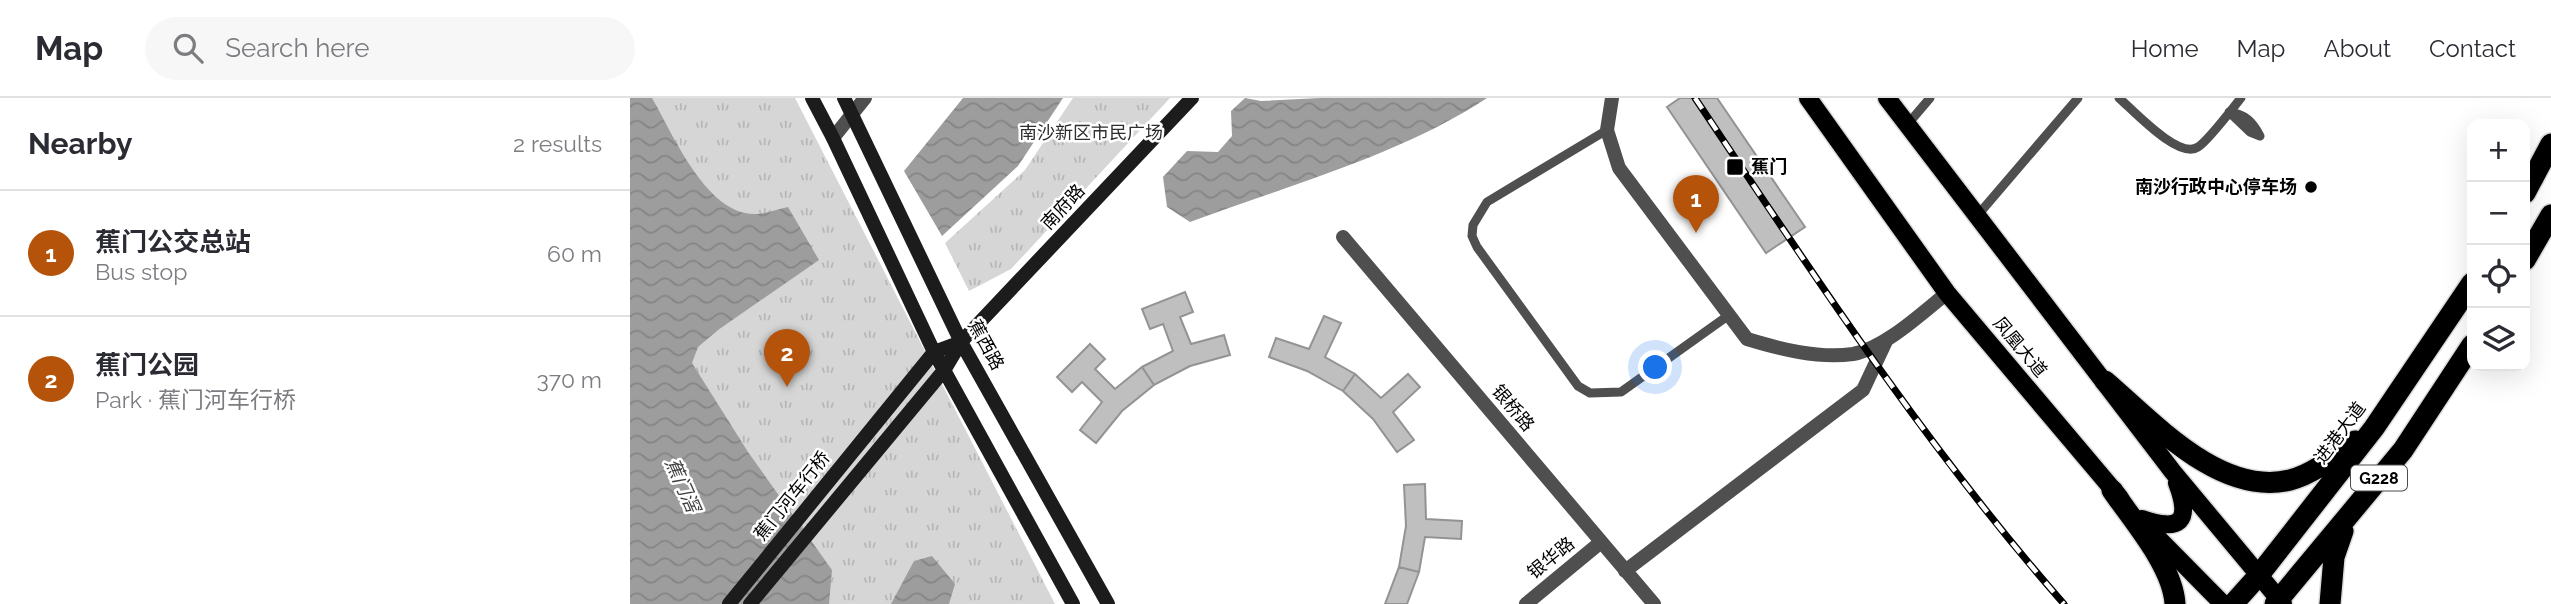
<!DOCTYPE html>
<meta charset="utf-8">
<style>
:root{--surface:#fff;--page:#f7f7f7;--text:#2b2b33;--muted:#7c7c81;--line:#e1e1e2;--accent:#b45309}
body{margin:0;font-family:Raleway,"Noto Sans SC",sans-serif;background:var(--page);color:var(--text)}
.controls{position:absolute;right:21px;top:21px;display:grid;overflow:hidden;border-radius:14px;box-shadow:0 7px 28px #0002}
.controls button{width:63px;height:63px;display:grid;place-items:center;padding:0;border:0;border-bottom:2px solid var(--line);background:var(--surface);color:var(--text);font:35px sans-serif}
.you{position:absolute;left:1026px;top:270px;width:24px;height:24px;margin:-18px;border:5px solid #fff;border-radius:50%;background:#1a73e8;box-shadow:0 0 0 10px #1a73e833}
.badge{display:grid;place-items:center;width:46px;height:46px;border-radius:50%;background:var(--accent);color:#fff;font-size:23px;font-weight:700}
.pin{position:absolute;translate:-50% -58px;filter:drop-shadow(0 2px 4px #0008)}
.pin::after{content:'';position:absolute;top:37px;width:24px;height:21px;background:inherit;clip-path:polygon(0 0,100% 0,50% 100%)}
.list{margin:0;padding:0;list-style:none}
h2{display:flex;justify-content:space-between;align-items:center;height:91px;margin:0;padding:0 28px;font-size:30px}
h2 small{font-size:23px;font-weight:400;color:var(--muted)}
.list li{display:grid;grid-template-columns:46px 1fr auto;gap:21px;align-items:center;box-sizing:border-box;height:126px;padding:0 28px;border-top:2px solid var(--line)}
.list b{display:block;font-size:26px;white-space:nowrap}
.list p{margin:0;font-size:23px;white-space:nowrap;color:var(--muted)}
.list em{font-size:23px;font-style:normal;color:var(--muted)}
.icon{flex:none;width:38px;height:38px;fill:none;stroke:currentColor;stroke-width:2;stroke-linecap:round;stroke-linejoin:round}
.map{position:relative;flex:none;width:1921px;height:506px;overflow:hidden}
header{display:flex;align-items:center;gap:42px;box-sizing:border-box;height:98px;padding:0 35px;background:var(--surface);border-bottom:2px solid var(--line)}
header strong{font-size:33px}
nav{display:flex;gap:38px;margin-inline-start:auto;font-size:24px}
.search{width:490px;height:63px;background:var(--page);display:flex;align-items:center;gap:18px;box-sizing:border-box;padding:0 24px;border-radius:38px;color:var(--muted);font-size:26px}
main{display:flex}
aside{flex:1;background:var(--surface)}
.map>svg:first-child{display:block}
</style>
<header>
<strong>Map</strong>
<div class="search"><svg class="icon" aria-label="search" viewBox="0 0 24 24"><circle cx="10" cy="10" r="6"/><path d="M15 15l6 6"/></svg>Search here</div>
<nav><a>Home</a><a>Map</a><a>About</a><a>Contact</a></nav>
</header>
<main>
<aside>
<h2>Nearby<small>2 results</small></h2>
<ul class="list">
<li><span class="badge">1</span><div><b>蕉门公交总站</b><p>Bus stop</p></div><em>60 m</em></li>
<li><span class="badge">2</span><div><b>蕉门公园</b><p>Park · 蕉门河车行桥</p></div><em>370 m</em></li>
</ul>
</aside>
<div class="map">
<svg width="1921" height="506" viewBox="0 0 1921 506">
<defs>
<pattern id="grass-tufts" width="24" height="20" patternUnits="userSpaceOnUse" patternTransform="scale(1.75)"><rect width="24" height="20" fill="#d6d6d6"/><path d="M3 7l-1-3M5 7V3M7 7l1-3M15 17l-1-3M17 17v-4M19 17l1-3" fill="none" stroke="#b6b6b6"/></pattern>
<pattern id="water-waves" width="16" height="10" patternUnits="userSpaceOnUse" patternTransform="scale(1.75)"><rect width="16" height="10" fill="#9d9d9d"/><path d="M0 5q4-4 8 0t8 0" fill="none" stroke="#858585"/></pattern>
</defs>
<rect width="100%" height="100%" fill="#fff"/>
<!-- grass -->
<path fill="url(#grass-tufts)" d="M 0,0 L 165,0 L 425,506 L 0,506 Z
M 443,0 L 540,0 L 381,171 L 339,193 L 315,145 L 395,72 Z"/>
<!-- water -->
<path fill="url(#water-waves)" d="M 0,0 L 22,0 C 43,36 77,118 126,116 C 136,116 148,111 158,109 L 189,162 L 88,232 L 68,249 L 62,265 L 118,354 L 202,472 L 199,506 L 0,506 Z
M 333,0 L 433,0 L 388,68 L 312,138 L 274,73 Z
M 615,0 L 631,3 L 690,0 L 857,0 C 771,57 656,88 560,124 L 537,109 L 533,79 L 557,53 L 588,54 L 602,38 L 601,13 Z
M 302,458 L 325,486 L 319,506 L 261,506 L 284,463 Z"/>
<!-- building -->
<path fill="#bfbfbf" stroke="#939393" stroke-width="2" d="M 1050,0 L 1087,0 L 1175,129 L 1136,155 L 1037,9 Z
M 555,194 L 563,214 L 550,219 L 561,246 L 594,237 L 600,257 L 560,268 L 524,287 L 512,269 L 543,253 L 533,226 L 520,231 L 512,211 Z
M 694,218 L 711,225 L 695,259 L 725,276 L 713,293 L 677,273 L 639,259 L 646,240 L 679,251 Z
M 460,246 L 475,261 L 465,271 L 485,291 L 512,269 L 524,287 L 492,313 L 466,345 L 450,332 L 472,304 L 452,284 L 442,294 L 427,279 Z
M 725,276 L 751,300 L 778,276 L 790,289 L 763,314 L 784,342 L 767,354 L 743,321 L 713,293 Z
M 795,386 L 796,421 L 832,423 L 831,441 L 795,439 L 789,474 L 769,469 L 776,428 L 774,387 Z
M 769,469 L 789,474 L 777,506 L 755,506 Z"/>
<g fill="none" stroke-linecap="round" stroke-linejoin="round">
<!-- primary casing -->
<g stroke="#dbdbdb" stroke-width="21">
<path id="primary" d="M 1178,0 L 1317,195 L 1490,400
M 1257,0 L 1543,374 L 1653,506
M 1512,421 C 1550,434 1562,424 1547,385
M 1516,428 L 1593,506"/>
</g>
<!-- highway casing -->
<g stroke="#dbdbdb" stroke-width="24">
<path id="highway" d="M 1895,95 L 1921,46
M 1895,162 L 1921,117
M 1475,283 C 1523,324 1590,399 1660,382 C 1684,376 1705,358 1725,343
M 1482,392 C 1503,423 1543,468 1545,506
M 1603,506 L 1629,477 L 1744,330 L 1842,185
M 1645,506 L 1773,352 L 1842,247
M 1700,506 L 1704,459 L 1713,433"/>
</g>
<!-- lane -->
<path stroke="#4f4f4f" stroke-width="9" d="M 1489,0 C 1504,13 1549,62 1568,49 C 1578,43 1602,11 1611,0
M 1599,14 C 1615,16 1623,24 1630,38
M 1599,14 L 1620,34 L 1630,38
M 1277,27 L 1300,0
M 977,32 L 857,104 L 843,127 L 842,138 L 847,149 L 948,288 L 960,295 L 991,294 L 1099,217
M 1347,118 L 1448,0"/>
<!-- street -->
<path stroke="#4f4f4f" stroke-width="14" d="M 982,0 L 977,32 L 989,70 L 1117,241 C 1150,251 1188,261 1223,256 C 1255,250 1292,215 1317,195
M 203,40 L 235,0
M 713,139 L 1024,506
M 995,473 L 1233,292 L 1257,241
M 896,506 L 971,444"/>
<!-- secondary -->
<path stroke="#1c1c1c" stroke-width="14" d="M 182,0 L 203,40 L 304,254 L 443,506
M 214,0 L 331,244 L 478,506
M 99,506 L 304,254 L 331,244
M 120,506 L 315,271 L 331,244 L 562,0"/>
<!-- primary -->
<use href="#primary" stroke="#000" stroke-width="18"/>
<!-- highway -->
<use href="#highway" stroke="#000" stroke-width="21"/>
<!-- rail casing -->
<g stroke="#000" stroke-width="7">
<path id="rail" d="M 1065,0 C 1181,173 1296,349 1434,506"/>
</g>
<!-- rail -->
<use href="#rail" stroke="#fff" stroke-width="4.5" stroke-dasharray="13" stroke-linecap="butt"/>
</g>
<!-- markers -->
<g fill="#000" stroke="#fff" stroke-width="2.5">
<rect x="1096" y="60" width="18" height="18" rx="3.5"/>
<circle cx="1681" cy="89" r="7"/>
</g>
<g text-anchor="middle" stroke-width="5" stroke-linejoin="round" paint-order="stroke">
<!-- shield labels -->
<rect fill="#fff" stroke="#4c4c4c" stroke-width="2" x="1721" y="367.5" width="56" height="25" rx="5"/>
<g font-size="16" font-weight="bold" fill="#000">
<text x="1749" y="386">G228</text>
</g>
<!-- park labels -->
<g font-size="18" fill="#2d2d2d" stroke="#fff">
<text x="461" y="41">南沙新区市民广场</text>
</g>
<!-- poi labels -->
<g font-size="18" font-weight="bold" fill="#000" stroke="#fff" text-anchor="start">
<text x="1121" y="75">蕉门</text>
<text x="1667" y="95" text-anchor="end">南沙行政中心停车场</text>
</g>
<!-- street labels -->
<g font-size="18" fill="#000" stroke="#fff">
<text transform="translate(433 109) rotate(-47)" y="6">南府路</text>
<text transform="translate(356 247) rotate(61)" y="6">蕉西路</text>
<text transform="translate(1390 249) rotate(50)" y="6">凤凰大道</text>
<text transform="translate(883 310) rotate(50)" y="6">银桥路</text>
<text transform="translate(1710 335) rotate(-53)" y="6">进港大道</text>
<text transform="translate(162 398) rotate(-51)" y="6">蕉门河车行桥</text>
<text transform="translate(921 460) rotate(-39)" y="6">银华路</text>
</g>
<!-- water labels -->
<g font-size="19" font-style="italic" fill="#3e3e3e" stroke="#fff">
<text transform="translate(53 387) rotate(66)" y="7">蕉门滘</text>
</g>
</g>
</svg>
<div class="controls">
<button>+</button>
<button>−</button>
<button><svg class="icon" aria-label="locate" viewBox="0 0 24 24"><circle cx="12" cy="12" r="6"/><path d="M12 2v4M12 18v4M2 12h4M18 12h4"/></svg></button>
<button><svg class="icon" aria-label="layers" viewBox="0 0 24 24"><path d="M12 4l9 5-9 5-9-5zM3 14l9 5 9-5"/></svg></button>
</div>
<div class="you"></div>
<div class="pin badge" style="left:1066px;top:135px">1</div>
<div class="pin badge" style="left:157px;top:289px">2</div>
</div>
</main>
